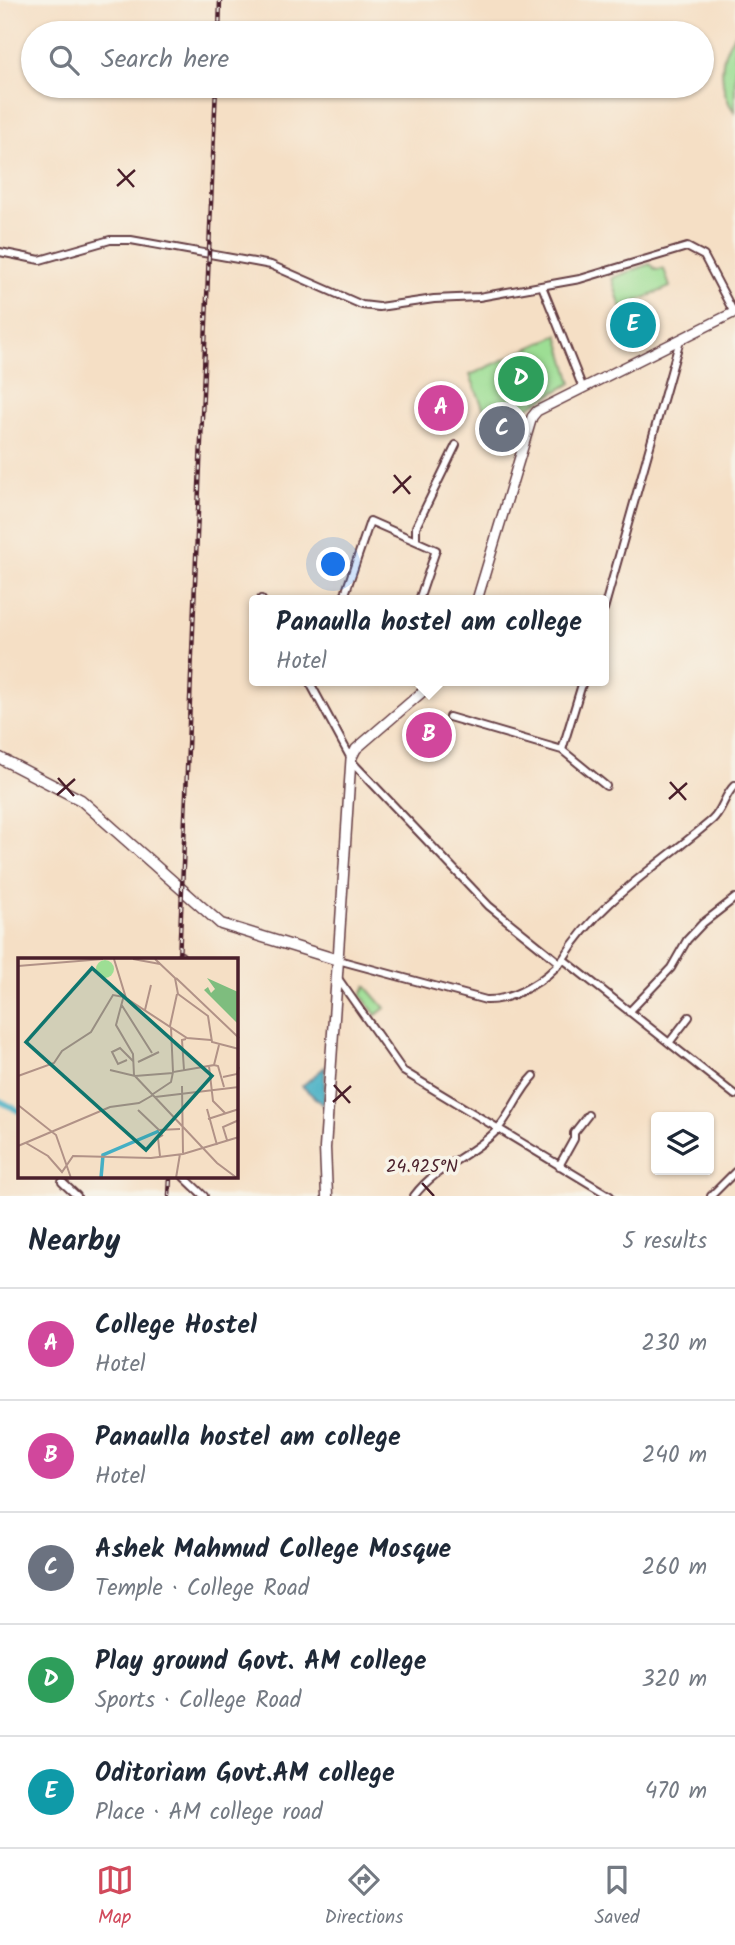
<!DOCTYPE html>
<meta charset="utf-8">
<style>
:root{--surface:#fff;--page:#f2f2f3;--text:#1f2937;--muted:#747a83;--line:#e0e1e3;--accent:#d1495b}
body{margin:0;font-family:Kalam,sans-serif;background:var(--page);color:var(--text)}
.controls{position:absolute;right:21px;bottom:21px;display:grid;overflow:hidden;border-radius:7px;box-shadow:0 2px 5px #0004}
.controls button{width:63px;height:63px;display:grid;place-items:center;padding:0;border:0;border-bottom:2px solid var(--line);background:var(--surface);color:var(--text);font:35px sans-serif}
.you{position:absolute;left:334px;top:565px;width:24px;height:24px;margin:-18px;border:5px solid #fff;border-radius:50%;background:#1a73e8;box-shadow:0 0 0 10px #1a73e833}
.badge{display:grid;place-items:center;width:46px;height:46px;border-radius:50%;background:var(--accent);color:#fff;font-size:23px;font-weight:700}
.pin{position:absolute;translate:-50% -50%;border:4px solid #fff;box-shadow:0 2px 7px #0006}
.popup{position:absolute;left:249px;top:595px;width:360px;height:91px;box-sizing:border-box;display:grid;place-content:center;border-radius:7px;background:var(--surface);filter:drop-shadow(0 2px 5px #0005);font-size:23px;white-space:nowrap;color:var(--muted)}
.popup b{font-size:26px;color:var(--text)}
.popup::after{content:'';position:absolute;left:50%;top:100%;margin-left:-14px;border:14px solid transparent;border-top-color:var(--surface)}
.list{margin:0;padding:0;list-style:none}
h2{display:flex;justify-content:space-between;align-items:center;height:91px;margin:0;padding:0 28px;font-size:30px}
h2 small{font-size:23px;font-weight:400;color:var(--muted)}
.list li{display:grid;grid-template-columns:46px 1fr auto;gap:21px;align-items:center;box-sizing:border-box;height:112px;padding:0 28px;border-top:2px solid var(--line)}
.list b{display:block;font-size:26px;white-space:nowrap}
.list p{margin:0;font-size:23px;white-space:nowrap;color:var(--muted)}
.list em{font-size:23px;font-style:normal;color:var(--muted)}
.icon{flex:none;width:38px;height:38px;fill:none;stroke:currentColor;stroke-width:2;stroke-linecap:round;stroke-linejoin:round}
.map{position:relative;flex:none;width:735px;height:1196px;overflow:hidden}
.search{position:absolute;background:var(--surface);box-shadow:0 2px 5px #0004;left:21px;right:21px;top:21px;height:77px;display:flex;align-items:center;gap:18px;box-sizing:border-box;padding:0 24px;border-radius:38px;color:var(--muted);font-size:26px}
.sheet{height:651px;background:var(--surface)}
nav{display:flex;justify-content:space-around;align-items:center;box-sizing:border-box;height:98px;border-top:2px solid var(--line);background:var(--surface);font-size:19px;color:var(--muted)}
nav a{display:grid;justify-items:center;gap:4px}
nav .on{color:var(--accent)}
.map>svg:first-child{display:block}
</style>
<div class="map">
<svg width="735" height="1196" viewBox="0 0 735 1196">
<rect width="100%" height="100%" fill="#f7f3e8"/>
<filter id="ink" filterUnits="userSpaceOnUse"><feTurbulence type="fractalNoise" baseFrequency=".0143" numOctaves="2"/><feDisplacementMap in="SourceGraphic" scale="14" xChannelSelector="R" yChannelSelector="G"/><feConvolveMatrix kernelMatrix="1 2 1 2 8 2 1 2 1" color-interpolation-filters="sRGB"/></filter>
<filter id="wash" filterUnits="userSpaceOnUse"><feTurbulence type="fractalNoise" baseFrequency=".00686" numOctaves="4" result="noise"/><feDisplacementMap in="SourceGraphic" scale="28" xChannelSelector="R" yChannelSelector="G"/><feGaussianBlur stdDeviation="1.57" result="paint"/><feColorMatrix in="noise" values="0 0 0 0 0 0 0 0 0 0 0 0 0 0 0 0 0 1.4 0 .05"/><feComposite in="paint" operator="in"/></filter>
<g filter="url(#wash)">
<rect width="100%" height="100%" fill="#f5dfc5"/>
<!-- green -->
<path fill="#9dde94" stroke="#747e60" stroke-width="2" d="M 735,34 L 735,113 C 719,91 717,57 735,34 Z
M 650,264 L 656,270 L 664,269 L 670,287 L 621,308 L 612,278 Z
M 558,335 L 572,383 L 491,427 L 470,375 Z
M 366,986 L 385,1008 L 376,1015 L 361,995 Z"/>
<!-- water -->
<path fill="#45afc4" stroke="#486778" stroke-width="2" d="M 325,1067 L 324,1106 L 302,1086 Z"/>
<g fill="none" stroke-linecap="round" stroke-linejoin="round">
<!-- canal -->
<path stroke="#45afc4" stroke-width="6" d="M 0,1101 L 19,1111
M 165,1177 L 169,1178"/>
</g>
</g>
<g filter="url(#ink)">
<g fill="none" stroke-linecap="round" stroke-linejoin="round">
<!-- street casing -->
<g stroke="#643c42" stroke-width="10">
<path id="street" d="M 0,252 L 40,260 L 110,240 L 131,240 L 271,265 L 362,305 L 379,307 L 434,299 L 479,297 L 580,279 L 687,247 L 704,256 L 734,313
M 542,286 L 582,386
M 416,539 L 416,527 L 456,445
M 261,599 L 262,600
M 343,600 L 370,521 L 436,550 L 419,600
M 604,609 L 680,340
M 309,681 L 354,764 L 489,906 L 560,963
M 449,717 L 562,750 L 606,786
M 562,750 L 583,681
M 563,959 C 599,900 661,864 712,820 C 723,810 724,795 735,785
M 181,960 L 181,956
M 338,960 L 486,1000 C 512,1001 547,980 563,959 L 735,1095
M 337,977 L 403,1071 L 610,1196
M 629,1012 L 671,968 L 687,940 L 703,923 L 735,898
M 669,1043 L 689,1017
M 559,1166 L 574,1139 L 574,1133 L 588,1115
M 184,1177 L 204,1196
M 62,1182 L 77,1196
M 414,1196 C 437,1165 471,1157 496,1131 C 511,1115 518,1092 534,1076
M 711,1196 L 735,1172"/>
</g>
<!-- secondary casing -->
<g stroke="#643c42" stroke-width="12">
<path id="secondary" d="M 477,600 L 532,417 L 537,411 L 735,312
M 338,960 L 351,759 L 356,749 L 435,681"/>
</g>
<!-- primary casing -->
<g stroke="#643c42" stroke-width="13">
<path id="primary" d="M 0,758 L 81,800 L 221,924 L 338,960 L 325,1148 L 327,1196"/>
</g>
<!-- street -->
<use href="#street" stroke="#fff" stroke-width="6"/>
<!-- secondary -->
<use href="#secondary" stroke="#fff" stroke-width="9"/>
<!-- primary -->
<use href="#primary" stroke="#fff" stroke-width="10"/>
<!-- rail casing -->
<g stroke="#4a1f2b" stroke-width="4.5">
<path id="rail" d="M 219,33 L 220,0
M 179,960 L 216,86
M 169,1196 L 170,1177"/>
</g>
<!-- rail -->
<use href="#rail" stroke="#f7f3e8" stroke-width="2" stroke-dasharray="5" stroke-linecap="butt"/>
</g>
</g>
<!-- ticks -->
<path fill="none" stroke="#4a1f2b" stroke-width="2.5" d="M 118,169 L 134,187M 117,186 L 135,170M 394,475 L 410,494M 393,493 L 411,476M 58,778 L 74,796M 670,782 L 686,800M 57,795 L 75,779M 669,799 L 687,783M 334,1085 L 350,1103M 333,1102 L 351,1086M 422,1183 L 434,1196"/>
<!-- overview -->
<g transform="translate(18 958)">
<rect width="220" height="220" fill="#f5dfc5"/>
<path d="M78 11a9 9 0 1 1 18 0a9 9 0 1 1-18 0Z" fill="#9dde94"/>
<path d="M 189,20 L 220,34 L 220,66 L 186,32 L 190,29 L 193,35 L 197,31 Z" fill="#7ebd7e"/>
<path fill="none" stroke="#45afc4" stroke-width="3.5" d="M 83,220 L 85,197 L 141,173"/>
<path fill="none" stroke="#b19287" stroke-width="2" d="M 96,1 L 108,40 L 169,80 L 193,82M 115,1 L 142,6M 137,1 L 157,20 L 160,36 L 190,58 L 194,84 L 221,91M 0,8 L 85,1M 158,20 L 221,80M 106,37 L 98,67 L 115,96 L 116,117 L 199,205 L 219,220M 103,46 L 134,95M 127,52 L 133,27M 152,68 L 159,36M 153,70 L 155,114M 109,102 L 100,106 L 94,94 L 102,90 L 115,103M 120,104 L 141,94M 196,107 L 200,108 L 206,129M 191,108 L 195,143 L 207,155M 92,112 L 117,118 L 155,115M 166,112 L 164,82 L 168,81M 0,118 L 36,105 L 44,93 L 73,74 L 95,37 L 106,39M 205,119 L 219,116 L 221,109M 164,128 L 165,195M 135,136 L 153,124 L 155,114 L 196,107 L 201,87M 137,139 L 221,129M 0,147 L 38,177 L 53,220M 189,151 L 199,187M 120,152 L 141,172 L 162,171M 190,161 L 221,151M 209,182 L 205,169 L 221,162M 8,185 L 30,198 L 44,214 L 55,198 L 133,200 L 165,196 L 221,179M 0,188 L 92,149 L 121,145 L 135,137M 142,198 L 140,180 L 145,177M 158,220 L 162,196"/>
<path fill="#0f766e" fill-opacity="0.15" stroke="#0f766e" stroke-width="3.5" d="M 74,10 L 194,118 L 128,192 L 8,84 Z"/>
<rect width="220" height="220" fill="none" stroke="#4a1f2b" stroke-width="3.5"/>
</g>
<g font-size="18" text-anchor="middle" fill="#4a1f2b" stroke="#f7f3e8" stroke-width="7" stroke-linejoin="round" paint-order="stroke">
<text x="422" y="1172">24.925°N</text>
</g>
</svg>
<div class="controls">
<button><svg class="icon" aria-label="layers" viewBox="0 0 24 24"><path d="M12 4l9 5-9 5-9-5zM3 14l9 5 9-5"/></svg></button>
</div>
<div class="you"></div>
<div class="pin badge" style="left:441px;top:408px;background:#d1479c">A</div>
<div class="pin badge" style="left:429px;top:735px;background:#d1479c">B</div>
<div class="popup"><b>Panaulla hostel am college</b>Hotel</div>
<div class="pin badge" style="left:502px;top:429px;background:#6b7280">C</div>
<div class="pin badge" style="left:521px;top:379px;background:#2e9e5b">D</div>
<div class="pin badge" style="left:633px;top:325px;background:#0f9aa8">E</div>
<div class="search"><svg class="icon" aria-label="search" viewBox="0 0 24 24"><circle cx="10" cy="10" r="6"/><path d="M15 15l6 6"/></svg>Search here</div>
</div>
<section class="sheet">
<h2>Nearby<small>5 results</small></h2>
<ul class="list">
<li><span class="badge" style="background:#d1479c">A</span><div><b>College Hostel</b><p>Hotel</p></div><em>230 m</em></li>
<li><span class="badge" style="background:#d1479c">B</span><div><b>Panaulla hostel am college</b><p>Hotel</p></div><em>240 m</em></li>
<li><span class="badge" style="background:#6b7280">C</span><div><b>Ashek Mahmud College Mosque</b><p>Temple · College Road</p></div><em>260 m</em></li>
<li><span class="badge" style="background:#2e9e5b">D</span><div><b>Play ground Govt. AM college</b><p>Sports · College Road</p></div><em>320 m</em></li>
<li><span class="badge" style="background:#0f9aa8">E</span><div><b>Oditoriam Govt.AM college</b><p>Place · AM college road</p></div><em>470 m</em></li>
</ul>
</section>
<nav>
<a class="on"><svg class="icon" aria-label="map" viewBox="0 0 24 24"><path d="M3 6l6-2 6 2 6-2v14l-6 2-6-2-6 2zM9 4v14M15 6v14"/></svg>Map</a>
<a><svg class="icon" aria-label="directions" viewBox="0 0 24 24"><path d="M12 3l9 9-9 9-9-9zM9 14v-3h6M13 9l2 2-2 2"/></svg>Directions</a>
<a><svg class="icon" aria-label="saved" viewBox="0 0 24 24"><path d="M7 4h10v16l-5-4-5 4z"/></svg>Saved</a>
</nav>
